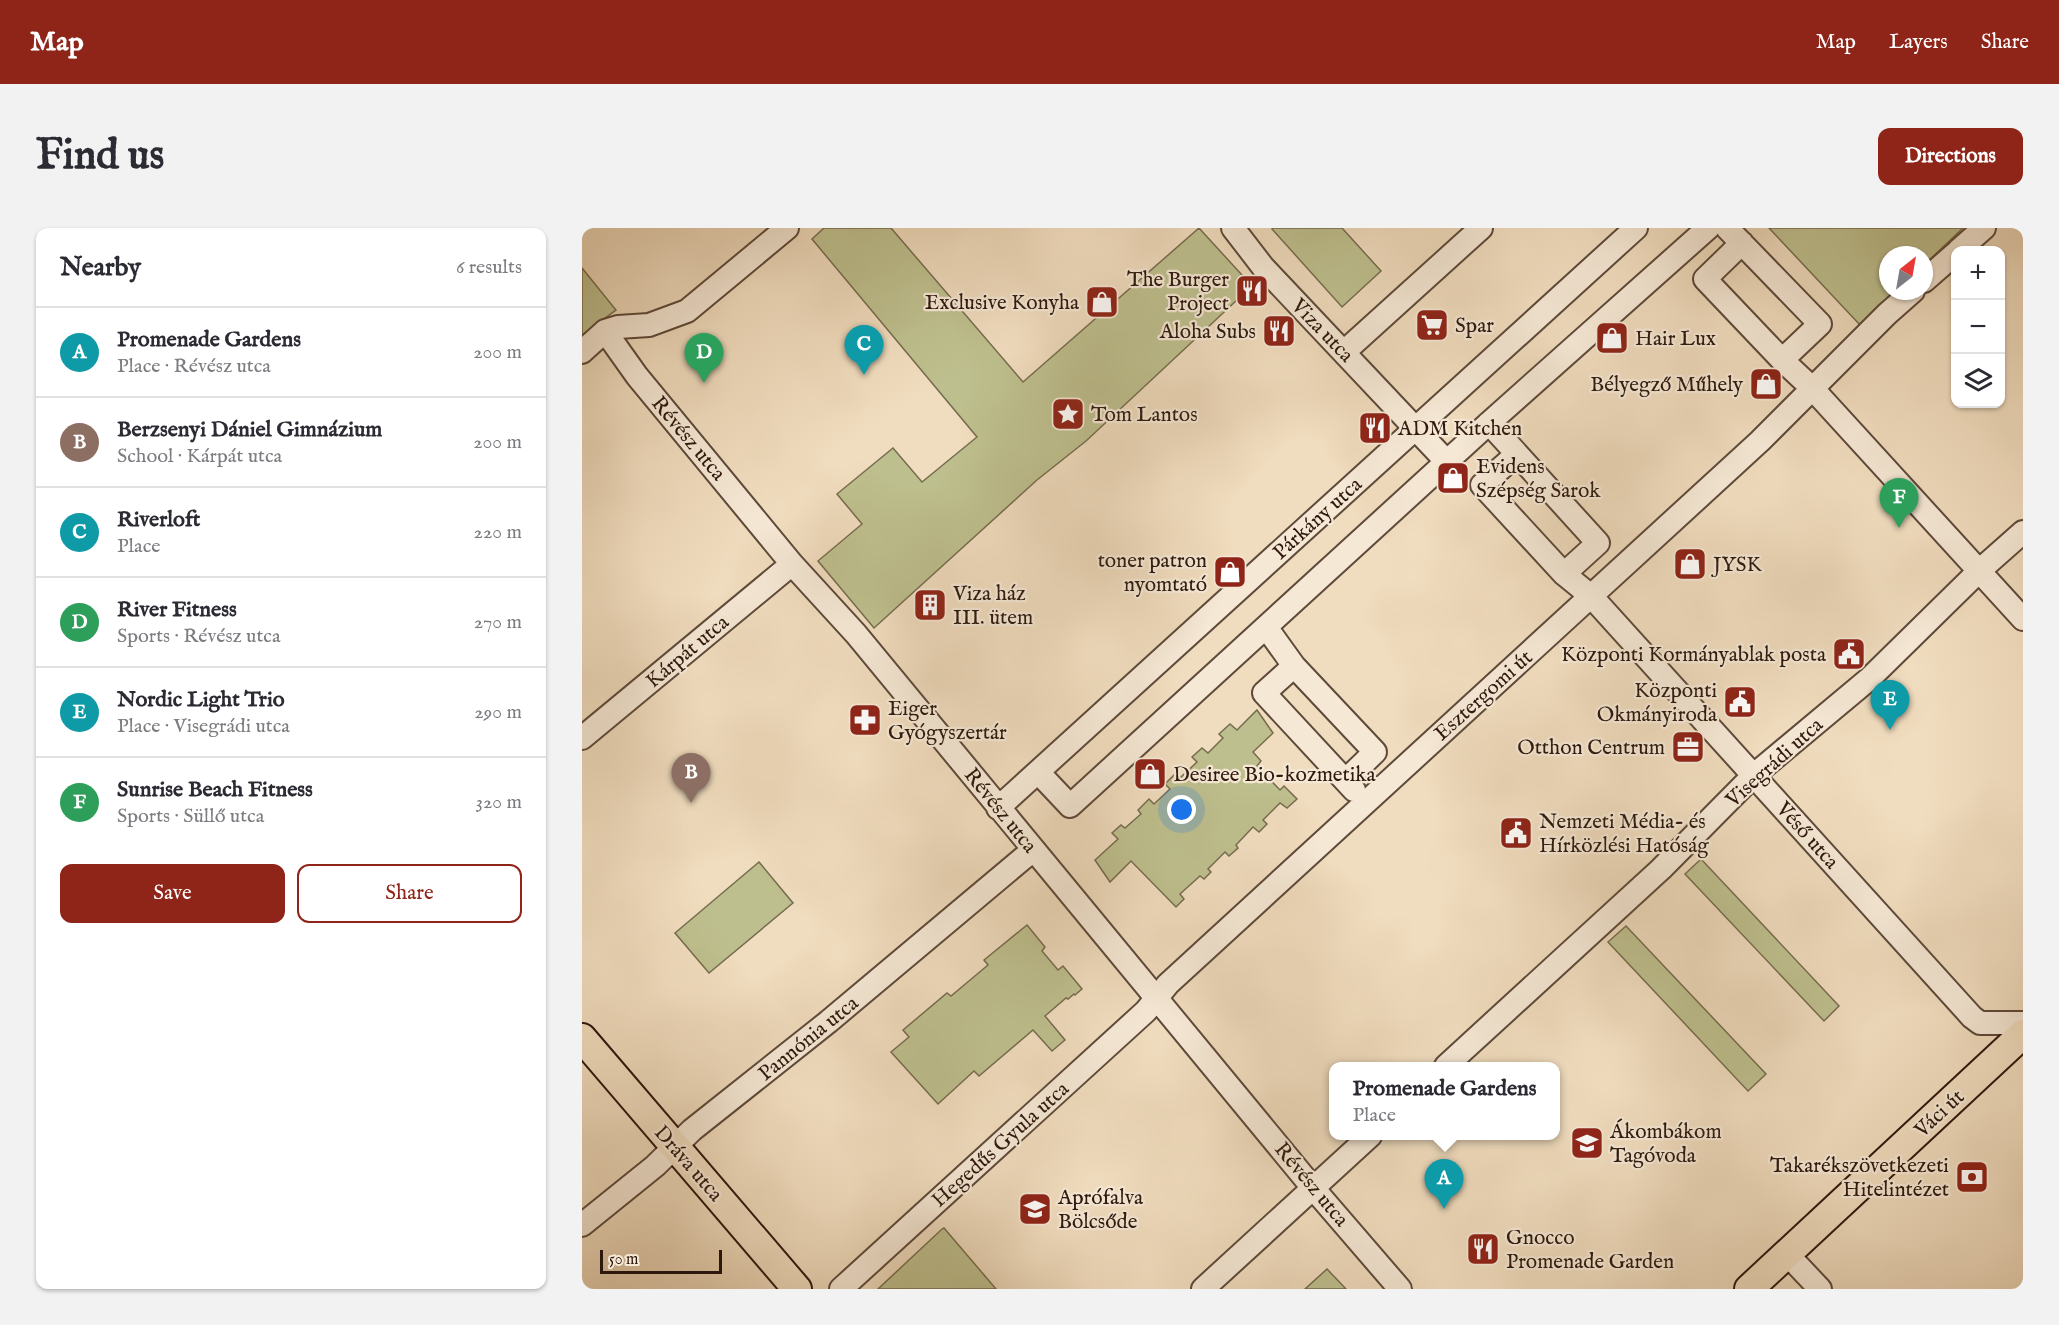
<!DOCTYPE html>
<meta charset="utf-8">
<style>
:root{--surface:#fff;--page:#f2f2f3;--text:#2b2b33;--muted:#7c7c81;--line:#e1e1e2;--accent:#8f2418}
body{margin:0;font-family:"IM FELL English",serif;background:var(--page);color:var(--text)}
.controls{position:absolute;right:18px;top:18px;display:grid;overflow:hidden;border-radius:12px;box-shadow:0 2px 4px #0004}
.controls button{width:54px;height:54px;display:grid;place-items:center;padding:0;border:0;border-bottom:2px solid var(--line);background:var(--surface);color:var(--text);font:30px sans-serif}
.compass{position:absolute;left:1297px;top:18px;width:54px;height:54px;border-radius:50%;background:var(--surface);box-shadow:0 2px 4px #0004;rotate:31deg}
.scale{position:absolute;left:18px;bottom:15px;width:122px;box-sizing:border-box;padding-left:6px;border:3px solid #2e180e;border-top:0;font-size:16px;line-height:21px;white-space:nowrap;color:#2e180e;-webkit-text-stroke:4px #f5e8d5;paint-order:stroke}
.you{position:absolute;left:600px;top:582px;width:21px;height:21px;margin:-15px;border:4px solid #fff;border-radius:50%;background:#1a73e8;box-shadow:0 0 0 9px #1a73e833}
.badge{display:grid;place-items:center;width:39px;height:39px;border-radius:50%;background:var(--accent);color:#fff;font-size:20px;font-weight:700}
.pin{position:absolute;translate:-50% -50px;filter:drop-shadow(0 2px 3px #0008)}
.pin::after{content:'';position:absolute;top:32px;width:21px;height:18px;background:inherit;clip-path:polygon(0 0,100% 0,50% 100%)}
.popup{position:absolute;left:747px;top:834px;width:231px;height:78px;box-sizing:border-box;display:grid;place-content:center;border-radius:12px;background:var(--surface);filter:drop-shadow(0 2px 4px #0005);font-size:20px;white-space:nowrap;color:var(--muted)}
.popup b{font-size:22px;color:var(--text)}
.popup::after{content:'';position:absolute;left:50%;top:100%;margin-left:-12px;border:12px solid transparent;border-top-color:var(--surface)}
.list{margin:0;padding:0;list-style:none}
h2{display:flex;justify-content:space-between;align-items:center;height:78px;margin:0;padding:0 24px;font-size:26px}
h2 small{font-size:20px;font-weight:400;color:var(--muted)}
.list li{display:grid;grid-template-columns:39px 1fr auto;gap:18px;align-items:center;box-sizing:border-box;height:90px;padding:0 24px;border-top:2px solid var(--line)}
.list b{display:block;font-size:22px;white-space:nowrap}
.list p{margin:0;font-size:20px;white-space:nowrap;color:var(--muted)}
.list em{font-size:20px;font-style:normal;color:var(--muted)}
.actions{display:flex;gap:12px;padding:18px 24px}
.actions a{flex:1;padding:14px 0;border:2px solid var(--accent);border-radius:12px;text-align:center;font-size:21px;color:var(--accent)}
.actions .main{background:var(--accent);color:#fff}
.icon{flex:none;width:33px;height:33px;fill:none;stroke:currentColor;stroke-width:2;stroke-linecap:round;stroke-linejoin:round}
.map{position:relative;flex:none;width:1441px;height:1061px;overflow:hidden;border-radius:12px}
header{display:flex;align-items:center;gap:36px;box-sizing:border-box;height:84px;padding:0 30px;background:var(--accent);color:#fff}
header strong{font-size:28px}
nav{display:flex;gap:33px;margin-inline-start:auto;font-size:21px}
.intro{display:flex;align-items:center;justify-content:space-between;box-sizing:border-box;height:144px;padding:0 36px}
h1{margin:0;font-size:42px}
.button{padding:15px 27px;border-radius:12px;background:var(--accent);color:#fff;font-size:21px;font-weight:700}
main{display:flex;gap:36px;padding:0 36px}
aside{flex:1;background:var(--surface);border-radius:12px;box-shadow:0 2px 4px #0004}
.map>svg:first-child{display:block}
</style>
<header>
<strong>Map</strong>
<nav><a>Map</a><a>Layers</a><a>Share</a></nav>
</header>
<div class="intro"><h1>Find us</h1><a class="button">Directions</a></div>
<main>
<aside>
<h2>Nearby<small>6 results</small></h2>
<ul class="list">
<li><span class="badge" style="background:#0f9aa8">A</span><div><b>Promenade Gardens</b><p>Place · Révész utca</p></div><em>200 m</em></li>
<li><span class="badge" style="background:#8d6e63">B</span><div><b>Berzsenyi Dániel Gimnázium</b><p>School · Kárpát utca</p></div><em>200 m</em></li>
<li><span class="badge" style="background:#0f9aa8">C</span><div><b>Riverloft</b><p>Place</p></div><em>220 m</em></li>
<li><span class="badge" style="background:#2e9e5b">D</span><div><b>River Fitness</b><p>Sports · Révész utca</p></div><em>270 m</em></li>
<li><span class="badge" style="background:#0f9aa8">E</span><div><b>Nordic Light Trio</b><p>Place · Visegrádi utca</p></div><em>290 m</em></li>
<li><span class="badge" style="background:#2e9e5b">F</span><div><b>Sunrise Beach Fitness</b><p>Sports · Süllő utca</p></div><em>320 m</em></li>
</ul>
<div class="actions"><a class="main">Save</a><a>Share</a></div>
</aside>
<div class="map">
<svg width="1441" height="1061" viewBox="0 0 1441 1061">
<rect width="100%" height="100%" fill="#f0dcbe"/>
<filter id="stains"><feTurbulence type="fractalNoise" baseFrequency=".00333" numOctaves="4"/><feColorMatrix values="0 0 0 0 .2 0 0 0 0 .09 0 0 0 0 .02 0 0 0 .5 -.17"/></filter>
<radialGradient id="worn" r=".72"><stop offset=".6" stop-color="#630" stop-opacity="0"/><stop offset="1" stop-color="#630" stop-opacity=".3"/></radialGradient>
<!-- green -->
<path fill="#bebf8e" stroke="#766c4e" stroke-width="1.5" d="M 242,0 L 309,0 L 441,154 L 617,0 L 670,58 L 504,213 L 455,252 L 292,400 L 236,333 L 280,296 L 255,266 L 311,220 L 340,254 L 395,209 L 230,11 Z
M 692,0 L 760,0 L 799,43 L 760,79 L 690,1 Z
M 1187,0 L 1381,0 L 1342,37 L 1342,27 L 1306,27 L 1306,63 L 1314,63 L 1278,97 Z
M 0,40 L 34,82 L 0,107 Z
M 675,482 L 691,505 L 671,524 L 679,533 L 675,538 L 698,562 L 702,558 L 715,571 L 705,580 L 698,575 L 681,592 L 685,596 L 677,604 L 671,599 L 654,617 L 656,620 L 647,628 L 643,624 L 626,641 L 629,644 L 622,651 L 618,648 L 598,666 L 602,671 L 594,679 L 549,633 L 528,654 L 513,632 L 536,611 L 530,605 L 539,597 L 543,600 L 559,586 L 556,582 L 567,571 L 572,576 L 588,561 L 583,556 L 594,545 L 599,549 L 615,534 L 610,529 L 620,520 L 626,525 L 641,510 L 637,506 L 648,496 L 655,502 Z
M 1119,631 L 1257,778 L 1242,793 L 1103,646 Z
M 177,634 L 211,675 L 127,745 L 93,705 Z
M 445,697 L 463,719 L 460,723 L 476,742 L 481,738 L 500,761 L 493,767 L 492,766 L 486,771 L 484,770 L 463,788 L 483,812 L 470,823 L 451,802 L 397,848 L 392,843 L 356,876 L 309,824 L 327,809 L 321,802 L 365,765 L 369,768 L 406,737 L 402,732 Z
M 1044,698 L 1184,846 L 1166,863 L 1026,714 Z
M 362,1000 L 414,1061 L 296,1061 L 360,1001 Z
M 745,1041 L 764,1061 L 723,1061 Z"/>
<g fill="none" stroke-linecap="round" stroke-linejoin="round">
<!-- minor casing -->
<g stroke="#5e493a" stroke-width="26">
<path id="minor" d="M 651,0 L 681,39 L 865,234
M 1145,0 L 1238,96 L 1200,132
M 1160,15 L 1123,51 L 1200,132 L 1230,160 L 1441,391
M 1377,22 L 1402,0
M 1342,53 L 1374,25
M 23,103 L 55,148 L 210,336 L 274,406 L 731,960 L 818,1061
M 0,124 L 23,103 L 36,99 L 67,97 L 105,83 L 205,0
M 762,124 L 899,0
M 907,195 L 1016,315 L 982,346
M 935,226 L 900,257 L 982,346 L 1009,368 L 1390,789 L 1398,795 L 1441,795
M 684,399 L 712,438 L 793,524 L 764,552
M 712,438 L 682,465 L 772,562
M 0,510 L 210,336
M 456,544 L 488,578 L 907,195 L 1126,0
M 416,580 L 1054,0
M 864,838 L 1079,641 L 1172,547 L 1287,451 L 1397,343 L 1441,304
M 0,997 L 73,938 L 110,902 L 246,794 L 451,622
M 1205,1026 L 1238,1061
M 259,1061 L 564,783 L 586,756 L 1178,213 L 1305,86 L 1331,63
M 621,1061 L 788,908"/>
</g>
<!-- major casing -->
<g stroke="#2e180e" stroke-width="32">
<path id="major" d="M 0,810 L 215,1061
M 1167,1061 L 1441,806"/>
</g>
<!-- minor -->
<use href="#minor" stroke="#f5e8d5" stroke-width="22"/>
<!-- major -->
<use href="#major" stroke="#f0dcbe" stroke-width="28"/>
</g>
<!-- icons -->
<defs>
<g id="restaurant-square" transform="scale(1.725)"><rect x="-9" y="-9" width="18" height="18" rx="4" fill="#8f2418" stroke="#f5e8d5"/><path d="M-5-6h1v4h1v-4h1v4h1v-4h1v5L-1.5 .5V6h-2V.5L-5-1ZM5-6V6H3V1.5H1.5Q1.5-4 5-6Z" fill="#fff"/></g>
<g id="shop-square" transform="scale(1.725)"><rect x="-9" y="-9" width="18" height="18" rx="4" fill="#8f2418" stroke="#f5e8d5"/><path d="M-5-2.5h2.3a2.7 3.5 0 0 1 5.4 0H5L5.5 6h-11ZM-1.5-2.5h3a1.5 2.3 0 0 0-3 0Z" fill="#fff"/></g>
<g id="supermarket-square" transform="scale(1.725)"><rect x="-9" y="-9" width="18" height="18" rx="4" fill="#8f2418" stroke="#f5e8d5"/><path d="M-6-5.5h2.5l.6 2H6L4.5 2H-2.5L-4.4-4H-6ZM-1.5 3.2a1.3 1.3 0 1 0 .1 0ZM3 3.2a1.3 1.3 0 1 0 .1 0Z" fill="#fff"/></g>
<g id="sight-square" transform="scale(1.725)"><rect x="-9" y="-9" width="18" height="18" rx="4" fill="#8f2418" stroke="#f5e8d5"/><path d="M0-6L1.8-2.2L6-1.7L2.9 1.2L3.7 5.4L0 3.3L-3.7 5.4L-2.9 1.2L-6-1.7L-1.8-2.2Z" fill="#fff"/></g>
<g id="building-square" transform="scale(1.725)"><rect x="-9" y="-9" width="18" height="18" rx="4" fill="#8f2418" stroke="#f5e8d5"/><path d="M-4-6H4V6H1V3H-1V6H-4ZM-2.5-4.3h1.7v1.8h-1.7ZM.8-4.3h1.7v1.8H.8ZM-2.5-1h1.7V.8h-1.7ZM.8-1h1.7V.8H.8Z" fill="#fff"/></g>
<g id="civic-square" transform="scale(1.725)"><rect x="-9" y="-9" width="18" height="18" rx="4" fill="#8f2418" stroke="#f5e8d5"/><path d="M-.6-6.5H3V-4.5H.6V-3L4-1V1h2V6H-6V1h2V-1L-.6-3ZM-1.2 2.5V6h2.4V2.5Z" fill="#fff"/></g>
<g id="pharmacy-square" transform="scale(1.725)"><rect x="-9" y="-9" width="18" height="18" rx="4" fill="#8f2418" stroke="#f5e8d5"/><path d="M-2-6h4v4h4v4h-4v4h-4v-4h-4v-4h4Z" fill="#fff"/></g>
<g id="office-square" transform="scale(1.725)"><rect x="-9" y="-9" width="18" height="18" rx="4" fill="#8f2418" stroke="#f5e8d5"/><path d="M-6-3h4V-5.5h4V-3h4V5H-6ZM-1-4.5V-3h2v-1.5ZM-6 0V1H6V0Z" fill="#fff"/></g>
<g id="school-square" transform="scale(1.725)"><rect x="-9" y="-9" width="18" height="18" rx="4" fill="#8f2418" stroke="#f5e8d5"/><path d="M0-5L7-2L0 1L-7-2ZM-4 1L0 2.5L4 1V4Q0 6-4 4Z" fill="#fff"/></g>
<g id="bank-square" transform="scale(1.725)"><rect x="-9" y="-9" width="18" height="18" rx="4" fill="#8f2418" stroke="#f5e8d5"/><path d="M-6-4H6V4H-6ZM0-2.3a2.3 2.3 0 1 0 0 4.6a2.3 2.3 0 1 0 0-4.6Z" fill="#fff"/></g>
</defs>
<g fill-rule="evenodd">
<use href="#restaurant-square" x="670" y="63"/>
<use href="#shop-square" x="520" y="74"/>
<use href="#supermarket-square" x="850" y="97"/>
<use href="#restaurant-square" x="697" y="103"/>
<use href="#shop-square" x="1030" y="110"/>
<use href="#shop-square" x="1184" y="156"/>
<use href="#sight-square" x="486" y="186"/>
<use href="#restaurant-square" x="793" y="200"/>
<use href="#shop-square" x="871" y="250"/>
<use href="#shop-square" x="1108" y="336"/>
<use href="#shop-square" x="648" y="344"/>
<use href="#building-square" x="348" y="377"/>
<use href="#civic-square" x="1267" y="426"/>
<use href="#civic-square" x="1158" y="474"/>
<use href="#pharmacy-square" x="283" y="492"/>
<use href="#office-square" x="1106" y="519"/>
<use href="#shop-square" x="568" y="546"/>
<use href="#civic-square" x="934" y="605"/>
<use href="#school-square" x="1005" y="915"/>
<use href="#bank-square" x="1390" y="949"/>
<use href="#school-square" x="453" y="981"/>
<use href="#restaurant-square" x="901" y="1021"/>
</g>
<g text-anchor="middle" stroke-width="4.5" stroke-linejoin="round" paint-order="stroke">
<!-- poi labels -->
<g font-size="21" fill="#2e180e" stroke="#f5e8d5" text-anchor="start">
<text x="647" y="58" text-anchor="end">The Burger<tspan x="647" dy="24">Project</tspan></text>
<text x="497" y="81" text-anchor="end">Exclusive Konyha</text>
<text x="873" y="104">Spar</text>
<text x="674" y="110" text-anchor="end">Aloha Subs</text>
<text x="1053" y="117">Hair Lux</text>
<text x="1161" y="163" text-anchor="end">Bélyegző Műhely</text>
<text x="509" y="193">Tom Lantos</text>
<text x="816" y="207">ADM Kitchen</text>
<text x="894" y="245">Evidens<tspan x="894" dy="24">Szépség Sarok</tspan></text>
<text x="625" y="339" text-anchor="end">toner patron<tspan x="625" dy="24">nyomtató</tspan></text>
<text x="1131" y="343">JYSK</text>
<text x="371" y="372">Viza ház<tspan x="371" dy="24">III. ütem</tspan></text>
<text x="1244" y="433" text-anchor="end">Központi Kormányablak posta</text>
<text x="1135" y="469" text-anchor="end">Központi<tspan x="1135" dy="24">Okmányiroda</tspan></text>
<text x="306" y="487">Eiger<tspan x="306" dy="24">Gyógyszertár</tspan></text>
<text x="1083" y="526" text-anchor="end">Otthon Centrum</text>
<text x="591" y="553">Desiree Bio-kozmetika</text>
<text x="957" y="600">Nemzeti Média- és<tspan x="957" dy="24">Hírközlési Hatóság</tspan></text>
<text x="1028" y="910">Ákombákom<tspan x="1028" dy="24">Tagóvoda</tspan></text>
<text x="1367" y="944" text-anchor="end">Takarékszövetkezeti<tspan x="1367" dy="24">Hitelintézet</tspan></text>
<text x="476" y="976">Aprófalva<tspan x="476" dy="24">Bölcsőde</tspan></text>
<text x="924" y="1016">Gnocco<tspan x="924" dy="24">Promenade Garden</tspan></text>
</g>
<!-- street labels -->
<g font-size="21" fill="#2e180e" stroke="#f5e8d5">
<text transform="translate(741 102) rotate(46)" y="7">Viza utca</text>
<text transform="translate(107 210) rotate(50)" y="7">Révész utca</text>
<text transform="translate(735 290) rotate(-42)" y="7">Párkány utca</text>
<text transform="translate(105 423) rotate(-40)" y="7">Kárpát utca</text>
<text transform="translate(901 467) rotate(-42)" y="7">Esztergomi út</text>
<text transform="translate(1192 534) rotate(-42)" y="7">Visegrádi utca</text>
<text transform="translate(419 582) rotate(51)" y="7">Révész utca</text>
<text transform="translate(1226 607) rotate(48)" y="7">Véső utca</text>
<text transform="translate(226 810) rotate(-39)" y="7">Pannónia utca</text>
<text transform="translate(1357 885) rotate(-43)" y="7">Váci út</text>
<text transform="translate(418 916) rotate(-42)" y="7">Hegedűs Gyula utca</text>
<text transform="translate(107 935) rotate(49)" y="7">Dráva utca</text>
<text transform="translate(730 956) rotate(50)" y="7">Révész utca</text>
</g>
</g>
<rect width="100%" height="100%" filter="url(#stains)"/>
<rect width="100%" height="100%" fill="url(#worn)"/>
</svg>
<div class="controls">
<button>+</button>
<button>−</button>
<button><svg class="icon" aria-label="layers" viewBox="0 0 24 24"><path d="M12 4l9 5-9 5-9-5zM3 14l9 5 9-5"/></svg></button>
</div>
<svg class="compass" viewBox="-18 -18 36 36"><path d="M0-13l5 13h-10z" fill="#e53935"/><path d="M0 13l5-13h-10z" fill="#7c7c81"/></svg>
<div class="scale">50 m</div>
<div class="you"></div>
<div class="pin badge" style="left:862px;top:981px;background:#0f9aa8">A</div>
<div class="popup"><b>Promenade Gardens</b>Place</div>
<div class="pin badge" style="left:109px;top:575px;background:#8d6e63">B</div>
<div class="pin badge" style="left:282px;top:147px;background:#0f9aa8">C</div>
<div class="pin badge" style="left:122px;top:155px;background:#2e9e5b">D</div>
<div class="pin badge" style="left:1308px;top:502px;background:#0f9aa8">E</div>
<div class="pin badge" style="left:1317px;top:300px;background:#2e9e5b">F</div>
</div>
</main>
